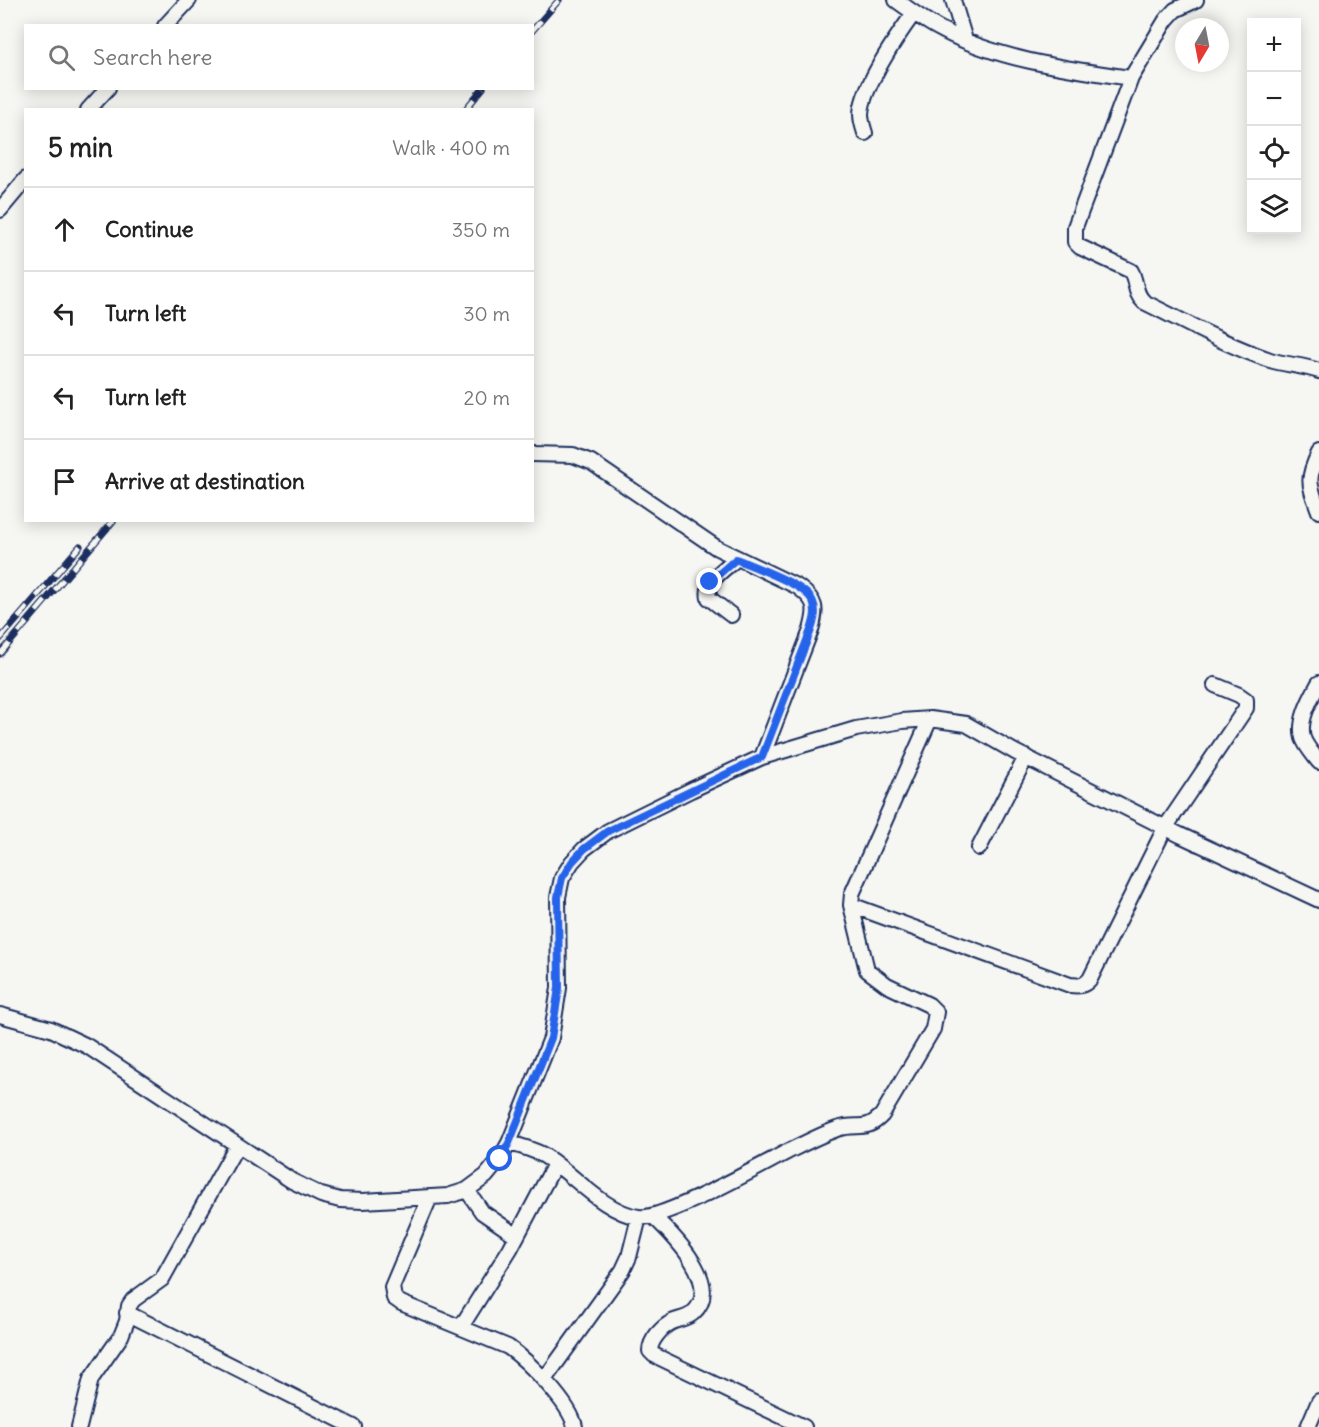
<!DOCTYPE html>
<meta charset="utf-8">
<style>
:root{--surface:#fff;--page:#f2f2f2;--text:#222;--muted:#767676;--line:#e0e0e0}
body{margin:0;font-family:Delius,sans-serif;background:var(--page);color:var(--text)}
.controls{position:absolute;right:18px;top:18px;display:grid;overflow:hidden;border-radius:0px;box-shadow:0 3px 15px #0003}
.controls button{width:54px;height:54px;display:grid;place-items:center;padding:0;border:0;border-bottom:2px solid var(--line);background:var(--surface);color:var(--text);font:30px sans-serif}
.compass{position:absolute;left:1175px;top:18px;width:54px;height:54px;border-radius:50%;background:var(--surface);box-shadow:0 3px 15px #0003;rotate:190deg}
.stop{position:absolute;width:18px;height:18px;margin:-14px;border:4px solid #2563eb;border-radius:50%;background:#fff}
.stop.end{background:#2563eb;border-color:#fff;box-shadow:0 2px 6px #0008}
.list{margin:0;padding:0;list-style:none}
h2{display:flex;justify-content:space-between;align-items:center;height:78px;margin:0;padding:0 24px;font-size:26px}
h2 small{font-size:20px;font-weight:400;color:var(--muted)}
.list li{display:grid;grid-template-columns:39px 1fr auto;gap:18px;align-items:center;box-sizing:border-box;height:84px;padding:0 24px;border-top:2px solid var(--line)}
.list b{display:block;font-size:22px;white-space:nowrap}
.list em{font-size:20px;font-style:normal;color:var(--muted)}
.icon{flex:none;width:33px;height:33px;fill:none;stroke:currentColor;stroke-width:2;stroke-linecap:round;stroke-linejoin:round}
.map{position:relative;flex:none;width:1319px;height:1427px;overflow:hidden}
.search{position:absolute;background:var(--surface);box-shadow:0 3px 15px #0003;left:24px;top:24px;width:510px;height:66px;display:flex;align-items:center;gap:15px;box-sizing:border-box;padding:0 21px;border-radius:0px;color:var(--muted);font-size:22px}
.panel{position:absolute;background:var(--surface);box-shadow:0 3px 15px #0003;left:24px;top:108px;width:510px;height:414px;border-radius:0px}
.map>svg:first-child{display:block}
</style>
<div class="map">
<svg width="1319" height="1427" viewBox="0 0 1319 1427">
<rect width="100%" height="100%" fill="#f6f6f2"/>
<filter id="ink" filterUnits="userSpaceOnUse"><feTurbulence type="fractalNoise" baseFrequency=".0167" numOctaves="2"/><feDisplacementMap in="SourceGraphic" scale="12" xChannelSelector="R" yChannelSelector="G"/><feConvolveMatrix kernelMatrix="1 2 1 2 8 2 1 2 1" color-interpolation-filters="sRGB"/></filter>
<g filter="url(#ink)">
<g fill="none" stroke-linecap="round" stroke-linejoin="round">
<!-- street casing -->
<g stroke="#1b2f5e" stroke-width="18">
<path id="street" d="M 896,0 C 911,11 926,22 942,30 C 998,60 1069,69 1131,78
M 953,0 L 965,40
M 1196,0 L 1175,10 L 1166,20 L 1131,78 L 1075,227 L 1075,242 L 1080,247 L 1131,271 C 1137,282 1134,293 1144,302 C 1185,322 1226,345 1270,360 C 1286,365 1303,365 1319,371
M 165,26 L 189,0
M 88,110 L 108,88
M 865,133 C 863,127 861,121 861,114 C 862,87 898,35 914,13
M 0,210 L 26,179
M 1319,453 C 1306,480 1309,484 1319,511
M 532,454 L 573,455 L 591,462 L 717,548 L 798,587 C 817,601 817,608 811,630 L 762,757
M 731,615 L 709,598 C 705,580 725,569 736,559
M 1319,683 C 1311,698 1298,720 1303,738 C 1306,747 1314,755 1319,762
M 979,848 L 1026,757
M 851,905 L 1070,985 C 1079,986 1084,986 1090,979 L 1165,828 L 1246,708 L 1246,700 L 1239,695 L 1215,685
M 0,1015 L 51,1029 L 87,1046 L 292,1181 L 321,1195 L 340,1200 L 363,1201 L 448,1196 L 467,1190 L 486,1176 L 500,1159 L 509,1143 L 551,1038 L 559,988 L 558,897 L 562,878 L 572,862 L 584,849 L 608,831 L 691,790 L 762,757 L 856,729 L 902,721 L 930,719 L 966,724 L 1015,752 L 1180,835 L 1319,900
M 509,1143 C 521,1146 532,1149 543,1155 C 573,1173 602,1211 638,1217 C 663,1221 760,1166 787,1152 C 803,1144 820,1135 837,1129 C 858,1122 865,1133 882,1115 L 933,1029 L 936,1012 L 929,1005 L 887,985 L 867,970 L 851,905 L 852,894 L 930,719
M 467,1190 L 482,1212 L 517,1236
M 430,1197 L 392,1287 L 394,1298 L 401,1303 L 508,1347 C 527,1360 571,1404 575,1427
M 653,1216 C 673,1235 724,1285 693,1313 C 688,1318 679,1319 672,1322 C 662,1327 650,1340 650,1351 L 654,1355 L 804,1427
M 127,1313 L 354,1427
M 461,1327 L 510,1249 L 555,1164
M 544,1380 L 623,1270 L 629,1257 L 639,1217
M 79,1427 L 91,1379 L 121,1336 L 127,1321 L 129,1306 L 133,1300 L 162,1279 L 237,1145
M 1308,1427 L 1319,1401"/>
</g>
<!-- street -->
<use href="#street" stroke="#f6f6f2" stroke-width="14"/>
<!-- rail casing -->
<g stroke="#1b2f5e" stroke-width="7">
<path id="rail" d="M 532,31 L 559,0
M 465,110 L 483,88
M 0,639 L 80,546
M 0,654 L 114,520"/>
</g>
<!-- rail -->
<use href="#rail" stroke="#f6f6f2" stroke-width="4.5" stroke-dasharray="14" stroke-linecap="butt"/>
</g>
</g>
<g fill="none" stroke-linecap="round" stroke-linejoin="round" filter="url(#ink)">
<!-- route -->
<path stroke="#2563eb" stroke-width="8" d="M 500,1159 L 509,1143 L 551,1038 L 559,988 L 558,897 L 562,878 L 572,862 L 584,849 L 608,831 L 762,757 L 811,630 C 814,621 817,611 813,602 C 807,585 754,567 736,559 L 710,582"/>
</g>
</svg>
<div class="controls">
<button>+</button>
<button>−</button>
<button><svg class="icon" aria-label="locate" viewBox="0 0 24 24"><circle cx="12" cy="12" r="6"/><path d="M12 2v4M12 18v4M2 12h4M18 12h4"/></svg></button>
<button><svg class="icon" aria-label="layers" viewBox="0 0 24 24"><path d="M12 4l9 5-9 5-9-5zM3 14l9 5 9-5"/></svg></button>
</div>
<svg class="compass" viewBox="-18 -18 36 36"><path d="M0-13l5 13h-10z" fill="#e53935"/><path d="M0 13l5-13h-10z" fill="#767676"/></svg>
<div class="stop" style="left:500px;top:1159px"></div>
<div class="stop end" style="left:710px;top:582px"></div>
<div class="search"><svg class="icon" aria-label="search" viewBox="0 0 24 24"><circle cx="10" cy="10" r="6"/><path d="M15 15l6 6"/></svg>Search here</div>
<section class="panel">
<h2>5 min<small>Walk · 400 m</small></h2>
<ul class="list">
<li><svg class="icon" aria-label="ahead" viewBox="0 0 24 24"><path d="M12 20V5M6 11l6-6 6 6"/></svg><div><b>Continue</b></div><em>350 m</em></li>
<li><svg class="icon" aria-label="left" viewBox="0 0 24 24"><path d="M17 20v-9H6M10 6l-5 5 5 5"/></svg><div><b>Turn left</b></div><em>30 m</em></li>
<li><svg class="icon" aria-label="left" viewBox="0 0 24 24"><path d="M17 20v-9H6M10 6l-5 5 5 5"/></svg><div><b>Turn left</b></div><em>20 m</em></li>
<li><svg class="icon" aria-label="arrive" viewBox="0 0 24 24"><path d="M6 21V4h12l-3 4 3 4H6"/></svg><div><b>Arrive at destination</b></div></li>
</ul>
</section>
</div>
